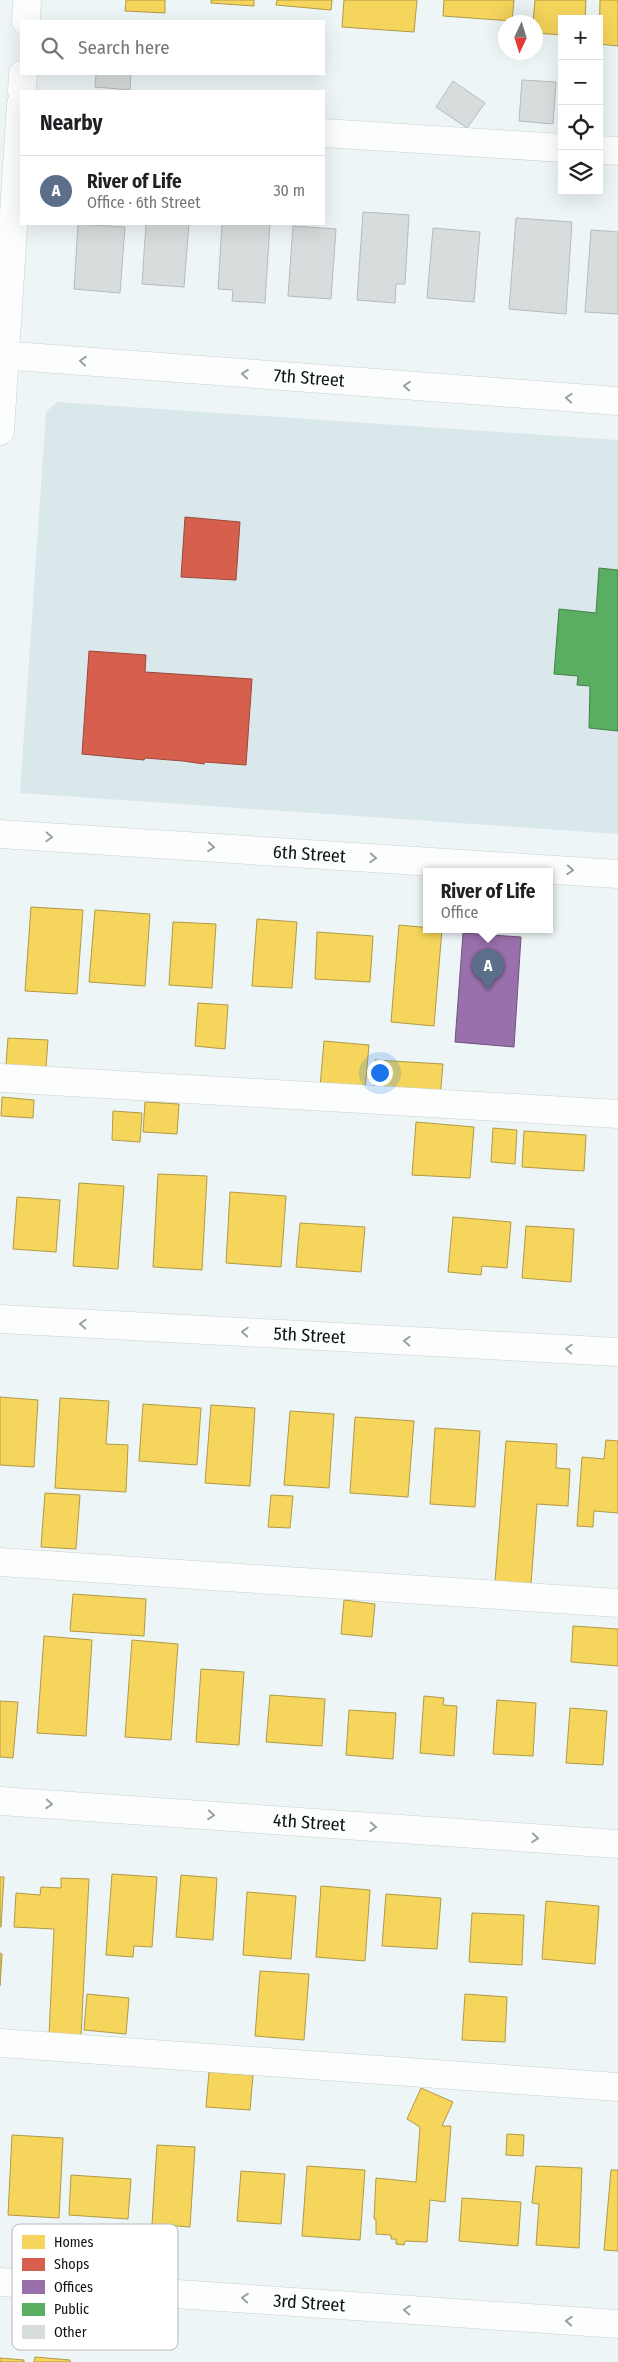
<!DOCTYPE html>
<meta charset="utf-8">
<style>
:root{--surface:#fff;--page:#f2f2f2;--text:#202124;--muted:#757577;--line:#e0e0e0;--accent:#5c6162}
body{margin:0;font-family:"Fira Sans Condensed",sans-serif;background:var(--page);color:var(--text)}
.controls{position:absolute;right:15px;top:15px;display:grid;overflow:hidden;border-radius:0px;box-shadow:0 5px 20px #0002}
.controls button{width:45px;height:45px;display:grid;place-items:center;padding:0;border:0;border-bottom:1px solid var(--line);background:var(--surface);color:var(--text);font:25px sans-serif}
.compass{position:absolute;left:498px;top:15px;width:45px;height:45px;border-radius:50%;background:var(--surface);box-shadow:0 5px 20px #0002;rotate:184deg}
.you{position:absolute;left:379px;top:1072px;width:18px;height:18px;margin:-12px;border:4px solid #fff;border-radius:50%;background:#1a73e8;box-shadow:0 0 0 8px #1a73e833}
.badge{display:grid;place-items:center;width:32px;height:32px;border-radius:50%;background:var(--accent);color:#fff;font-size:16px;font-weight:700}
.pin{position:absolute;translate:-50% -41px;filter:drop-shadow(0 1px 2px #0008)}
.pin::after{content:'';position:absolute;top:26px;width:18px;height:15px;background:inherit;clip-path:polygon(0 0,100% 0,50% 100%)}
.popup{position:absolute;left:423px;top:868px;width:130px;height:65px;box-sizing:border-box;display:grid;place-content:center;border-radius:0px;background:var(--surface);filter:drop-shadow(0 1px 4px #0005);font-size:16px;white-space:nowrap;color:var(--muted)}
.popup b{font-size:19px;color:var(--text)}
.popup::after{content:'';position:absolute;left:50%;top:100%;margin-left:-10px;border:10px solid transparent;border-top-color:var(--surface)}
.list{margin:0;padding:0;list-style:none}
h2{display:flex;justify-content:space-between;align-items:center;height:65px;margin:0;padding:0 20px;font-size:21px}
h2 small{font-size:16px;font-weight:400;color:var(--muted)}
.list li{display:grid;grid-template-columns:32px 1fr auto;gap:15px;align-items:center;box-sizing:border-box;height:70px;padding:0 20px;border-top:1px solid var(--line)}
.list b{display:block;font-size:19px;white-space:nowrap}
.list p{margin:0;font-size:16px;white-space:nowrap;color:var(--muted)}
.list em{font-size:16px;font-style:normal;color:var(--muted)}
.icon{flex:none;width:28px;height:28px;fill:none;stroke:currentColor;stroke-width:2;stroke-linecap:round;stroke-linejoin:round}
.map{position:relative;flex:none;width:618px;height:2362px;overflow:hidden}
.search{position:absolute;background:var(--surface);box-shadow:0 5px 20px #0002;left:20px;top:20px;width:305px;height:55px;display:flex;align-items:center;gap:12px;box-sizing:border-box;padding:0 18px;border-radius:0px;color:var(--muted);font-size:19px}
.panel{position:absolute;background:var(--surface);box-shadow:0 5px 20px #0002;left:20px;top:90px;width:305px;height:135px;border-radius:0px}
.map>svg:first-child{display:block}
</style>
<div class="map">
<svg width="618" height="2362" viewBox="0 0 618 2362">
<rect width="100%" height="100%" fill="#eef5f6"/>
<!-- built -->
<path fill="#dae8eb" d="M 57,402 L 618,440 L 618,834 L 20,793 L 46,412 Z"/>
<!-- homes -->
<path fill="#f6d55c" stroke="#b09a46" d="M 126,0 L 165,0 L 165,13 L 125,11 Z
M 211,0 L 254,0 L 254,6 L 211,3 Z
M 277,0 L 332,0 L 331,10 L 276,5 Z
M 344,0 L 417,0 L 414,32 L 342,27 Z
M 444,0 L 514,0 L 512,21 L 443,16 Z
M 535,0 L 586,0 L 585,19 L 562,19 L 562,35 L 536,33 L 536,22 L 533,22 Z
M 600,0 L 618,0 L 618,46 L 599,44 Z
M 31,907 L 83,910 L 77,994 L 25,991 Z
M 95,910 L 150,914 L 145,986 L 89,982 Z
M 257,919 L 297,922 L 292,988 L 252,986 Z
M 173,922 L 216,924 L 212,988 L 169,985 Z
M 399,925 L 442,929 L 434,1026 L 391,1022 Z
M 317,932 L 373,936 L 370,982 L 315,979 Z
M 198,1003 L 228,1005 L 225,1049 L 195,1046 Z
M 8,1038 L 48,1040 L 46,1067 L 6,1065 Z
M 324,1041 L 369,1045 L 365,1090 L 320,1087 Z
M 375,1060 L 443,1064 L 440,1098 L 374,1093 Z
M 2,1097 L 34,1100 L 33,1118 L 1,1116 Z
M 145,1102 L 179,1104 L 177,1134 L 143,1132 Z
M 113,1111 L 142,1113 L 140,1142 L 112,1140 Z
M 416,1122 L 474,1127 L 470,1178 L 412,1175 Z
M 493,1128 L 517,1130 L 515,1164 L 491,1162 Z
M 524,1131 L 586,1135 L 584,1171 L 522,1167 Z
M 158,1174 L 207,1176 L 202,1270 L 153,1267 Z
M 79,1183 L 124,1186 L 118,1269 L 73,1266 Z
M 230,1192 L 286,1196 L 281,1267 L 226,1263 Z
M 17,1197 L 60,1200 L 56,1252 L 13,1249 Z
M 453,1217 L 511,1222 L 507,1268 L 482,1266 L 481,1275 L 448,1272 Z
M 300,1223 L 365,1227 L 361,1272 L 296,1267 Z
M 526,1226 L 574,1229 L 571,1282 L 522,1278 Z
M 0,1397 L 38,1400 L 34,1467 L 0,1465 Z
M 60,1398 L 109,1401 L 106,1444 L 128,1445 L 126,1492 L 55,1488 Z
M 143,1404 L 201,1408 L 197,1465 L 139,1461 Z
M 211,1405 L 255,1408 L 250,1486 L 205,1483 Z
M 290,1411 L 334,1414 L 329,1488 L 284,1485 Z
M 355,1417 L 414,1421 L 408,1497 L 350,1493 Z
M 435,1428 L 480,1431 L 475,1507 L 430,1504 Z
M 606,1440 L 618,1441 L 618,1513 L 594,1511 L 593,1527 L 577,1526 L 582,1457 L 604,1459 Z
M 506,1441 L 557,1444 L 556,1468 L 570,1469 L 568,1506 L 537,1504 L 531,1584 L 495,1582 Z
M 45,1493 L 80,1495 L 76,1549 L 41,1547 Z
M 271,1495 L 293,1496 L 290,1528 L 268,1527 Z
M 73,1594 L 146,1599 L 144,1636 L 70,1631 Z
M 344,1600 L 375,1604 L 372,1637 L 341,1634 Z
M 573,1626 L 618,1629 L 618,1666 L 571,1662 Z
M 44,1636 L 92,1640 L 86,1736 L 37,1733 Z
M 132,1640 L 178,1644 L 171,1740 L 125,1737 Z
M 201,1669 L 244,1672 L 239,1745 L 196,1742 Z
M 270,1695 L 325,1699 L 322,1746 L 266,1742 Z
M 424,1696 L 444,1698 L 443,1705 L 457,1706 L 454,1756 L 420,1753 Z
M 497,1700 L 536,1703 L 533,1756 L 493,1754 Z
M 0,1701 L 18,1702 L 13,1758 L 0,1757 Z
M 570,1708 L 607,1711 L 603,1765 L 566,1763 Z
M 349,1710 L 396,1713 L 393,1759 L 346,1755 Z
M 112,1874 L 157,1877 L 152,1947 L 134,1946 L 133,1957 L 106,1955 Z
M 181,1875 L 217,1878 L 213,1940 L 176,1937 Z
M 0,1877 L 4,1877 L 1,1927 L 0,1927 Z
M 61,1878 L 89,1879 L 81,2037 L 49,2035 L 54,1929 L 14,1927 L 16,1893 L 40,1895 L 41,1887 L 61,1888 Z
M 321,1886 L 370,1890 L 365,1961 L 316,1957 Z
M 247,1892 L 296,1896 L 291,1959 L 243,1955 Z
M 386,1894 L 441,1898 L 437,1949 L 382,1946 Z
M 546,1901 L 599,1906 L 595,1964 L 542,1959 Z
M 472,1913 L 524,1915 L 522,1965 L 469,1962 Z
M 0,1953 L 2,1954 L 0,1986 Z
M 260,1971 L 309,1974 L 304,2040 L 255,2036 Z
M 87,1994 L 129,1998 L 126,2034 L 84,2030 Z
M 465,1994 L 507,1997 L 505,2042 L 462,2040 Z
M 209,2072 L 253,2075 L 250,2110 L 206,2107 Z
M 421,2088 L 453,2102 L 442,2126 L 451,2126 L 445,2202 L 430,2200 L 427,2242 L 405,2241 L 404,2245 L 396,2244 L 396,2239 L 391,2239 L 391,2235 L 376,2234 L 376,2219 L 374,2219 L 376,2178 L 416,2182 L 420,2127 L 407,2119 Z
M 507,2134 L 524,2135 L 523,2156 L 506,2155 Z
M 12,2135 L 63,2138 L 59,2218 L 8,2215 Z
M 157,2145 L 195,2147 L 190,2227 L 152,2224 Z
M 307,2166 L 365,2170 L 360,2240 L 302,2236 Z
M 536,2166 L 582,2168 L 579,2248 L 536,2245 L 539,2204 L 532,2203 Z
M 611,2170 L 618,2170 L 618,2251 L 604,2250 Z
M 241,2171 L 285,2174 L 281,2224 L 237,2221 Z
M 71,2175 L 131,2179 L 128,2219 L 69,2215 Z
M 462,2198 L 521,2202 L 518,2246 L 459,2241 Z
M 35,2357 L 70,2360 L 70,2362 L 34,2362 Z
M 0,2358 L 24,2360 L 24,2362 L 0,2362 Z"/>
<!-- shops -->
<path fill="#d6604d" stroke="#9a493c" d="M 185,517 L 240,522 L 236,580 L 181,577 Z
M 89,651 L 146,655 L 145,672 L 252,679 L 246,765 L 205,762 L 204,764 L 183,761 L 145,758 L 144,760 L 82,754 Z"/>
<!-- offices -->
<path fill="#9970ab" stroke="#6f547d" d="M 463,933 L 521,937 L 514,1047 L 455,1042 Z"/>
<!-- public -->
<path fill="#5aae61" stroke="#437f4a" d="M 599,568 L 618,570 L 618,731 L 589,728 L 590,686 L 577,685 L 578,676 L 554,674 L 559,609 L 596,613 Z"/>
<!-- building -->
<path fill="#d7dcdd" stroke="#b6bbbc" d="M 96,74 L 131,74 L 130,90 L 95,87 Z
M 522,80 L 556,82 L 553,124 L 519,121 Z
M 453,81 L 485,103 L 467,128 L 436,107 Z
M 363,212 L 409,215 L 405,284 L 396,284 L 395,303 L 357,300 Z
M 516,218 L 572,222 L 566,314 L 509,309 Z
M 78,224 L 125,227 L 120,293 L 74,289 Z
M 146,224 L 189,224 L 184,287 L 142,284 Z
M 222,224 L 270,224 L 265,303 L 232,301 L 233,290 L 218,289 Z
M 293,226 L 336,229 L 331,299 L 288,296 Z
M 433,228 L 480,232 L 474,302 L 427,298 Z
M 591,230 L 618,232 L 618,314 L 585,312 Z"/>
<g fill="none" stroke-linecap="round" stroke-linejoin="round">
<!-- minor casing -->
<g stroke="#cad0d0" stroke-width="29">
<g id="minor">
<path d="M 26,21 L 27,0"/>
<path d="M 22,91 L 23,74"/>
<path d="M 324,133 L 562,148"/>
<path d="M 599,150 L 618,151"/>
<path id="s1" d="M 0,355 L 618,401"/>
<path d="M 0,431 L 21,104"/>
<path id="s2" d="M 0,834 L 618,874"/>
<path d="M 0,1078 L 618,1114"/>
<path id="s3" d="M 0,1319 L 618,1352"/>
<path d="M 0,1562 L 618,1603"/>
<path id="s4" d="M 0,1801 L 618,1844"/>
<path d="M 0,2043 L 618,2087"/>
<path id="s5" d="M 0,2282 L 618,2324"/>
</g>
</g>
<!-- minor -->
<use href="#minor" stroke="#fcfefe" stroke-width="28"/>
</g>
<!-- one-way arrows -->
<defs><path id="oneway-chevron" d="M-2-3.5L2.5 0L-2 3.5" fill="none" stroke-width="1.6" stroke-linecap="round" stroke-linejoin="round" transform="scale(1.25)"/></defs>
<g stroke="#9da0a0">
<use href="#oneway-chevron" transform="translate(83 361) rotate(-176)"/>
<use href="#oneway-chevron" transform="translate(245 374) rotate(-176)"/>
<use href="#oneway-chevron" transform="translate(407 386) rotate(-176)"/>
<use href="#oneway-chevron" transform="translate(569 398) rotate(-177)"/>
<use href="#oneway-chevron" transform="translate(49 837) rotate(3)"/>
<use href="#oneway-chevron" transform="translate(211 847) rotate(4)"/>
<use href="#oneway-chevron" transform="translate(373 858) rotate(4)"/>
<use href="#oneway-chevron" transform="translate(570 870) rotate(4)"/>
<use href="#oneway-chevron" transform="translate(83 1324) rotate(-177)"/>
<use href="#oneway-chevron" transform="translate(245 1332) rotate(-177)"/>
<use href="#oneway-chevron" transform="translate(407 1341) rotate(-177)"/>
<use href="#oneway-chevron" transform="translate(569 1349) rotate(-177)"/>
<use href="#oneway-chevron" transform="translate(49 1804) rotate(4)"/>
<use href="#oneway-chevron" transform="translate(211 1815) rotate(4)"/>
<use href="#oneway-chevron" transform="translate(373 1827) rotate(4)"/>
<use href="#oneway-chevron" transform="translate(535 1838) rotate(4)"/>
<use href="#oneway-chevron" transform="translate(245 2298) rotate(-176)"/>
<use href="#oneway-chevron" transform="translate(407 2310) rotate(-176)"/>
<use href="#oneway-chevron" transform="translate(569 2321) rotate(-176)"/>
</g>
<g text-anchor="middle" stroke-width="5" stroke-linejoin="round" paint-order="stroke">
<!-- street labels -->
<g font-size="18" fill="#0e1213" stroke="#fff">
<text dy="6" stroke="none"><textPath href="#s1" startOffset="310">7th Street</textPath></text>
<text dy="6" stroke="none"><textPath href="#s2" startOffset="310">6th Street</textPath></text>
<text dy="6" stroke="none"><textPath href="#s3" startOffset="310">5th Street</textPath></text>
<text dy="6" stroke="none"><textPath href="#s4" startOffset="310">4th Street</textPath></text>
<text dy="6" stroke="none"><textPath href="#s5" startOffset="310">3rd Street</textPath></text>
</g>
</g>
<!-- legend -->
<rect x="12" y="2224" width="166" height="126" rx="8" fill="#fff" stroke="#b7b8b8" stroke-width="1"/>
<rect x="22" y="2235" width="23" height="14" fill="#f6d55c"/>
<rect x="22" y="2258" width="23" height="13" fill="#d6604d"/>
<rect x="22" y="2280" width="23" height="14" fill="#9970ab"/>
<rect x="22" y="2303" width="23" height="13" fill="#5aae61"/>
<rect x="22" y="2325" width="23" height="14" fill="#d7dcdd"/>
<g font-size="14" fill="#0e1213">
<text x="54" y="2247">Homes</text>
<text x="54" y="2269">Shops</text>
<text x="54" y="2292">Offices</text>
<text x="54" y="2314">Public</text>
<text x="54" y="2337">Other</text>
</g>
</svg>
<div class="controls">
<button>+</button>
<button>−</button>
<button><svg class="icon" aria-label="locate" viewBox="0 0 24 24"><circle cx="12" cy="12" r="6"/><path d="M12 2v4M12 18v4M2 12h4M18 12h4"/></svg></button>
<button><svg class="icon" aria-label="layers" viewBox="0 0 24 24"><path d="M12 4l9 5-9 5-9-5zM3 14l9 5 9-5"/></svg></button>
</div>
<svg class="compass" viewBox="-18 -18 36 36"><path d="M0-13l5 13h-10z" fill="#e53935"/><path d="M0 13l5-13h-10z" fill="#757577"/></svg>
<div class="you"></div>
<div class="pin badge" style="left:488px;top:990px;background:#5c6f8a">A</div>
<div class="popup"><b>River of Life</b>Office</div>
<div class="search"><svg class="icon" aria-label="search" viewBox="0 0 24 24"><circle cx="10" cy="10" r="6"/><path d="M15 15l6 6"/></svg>Search here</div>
<section class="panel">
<h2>Nearby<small></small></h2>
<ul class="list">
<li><span class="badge" style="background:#5c6f8a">A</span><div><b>River of Life</b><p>Office · 6th Street</p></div><em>30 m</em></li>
</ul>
</section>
</div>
